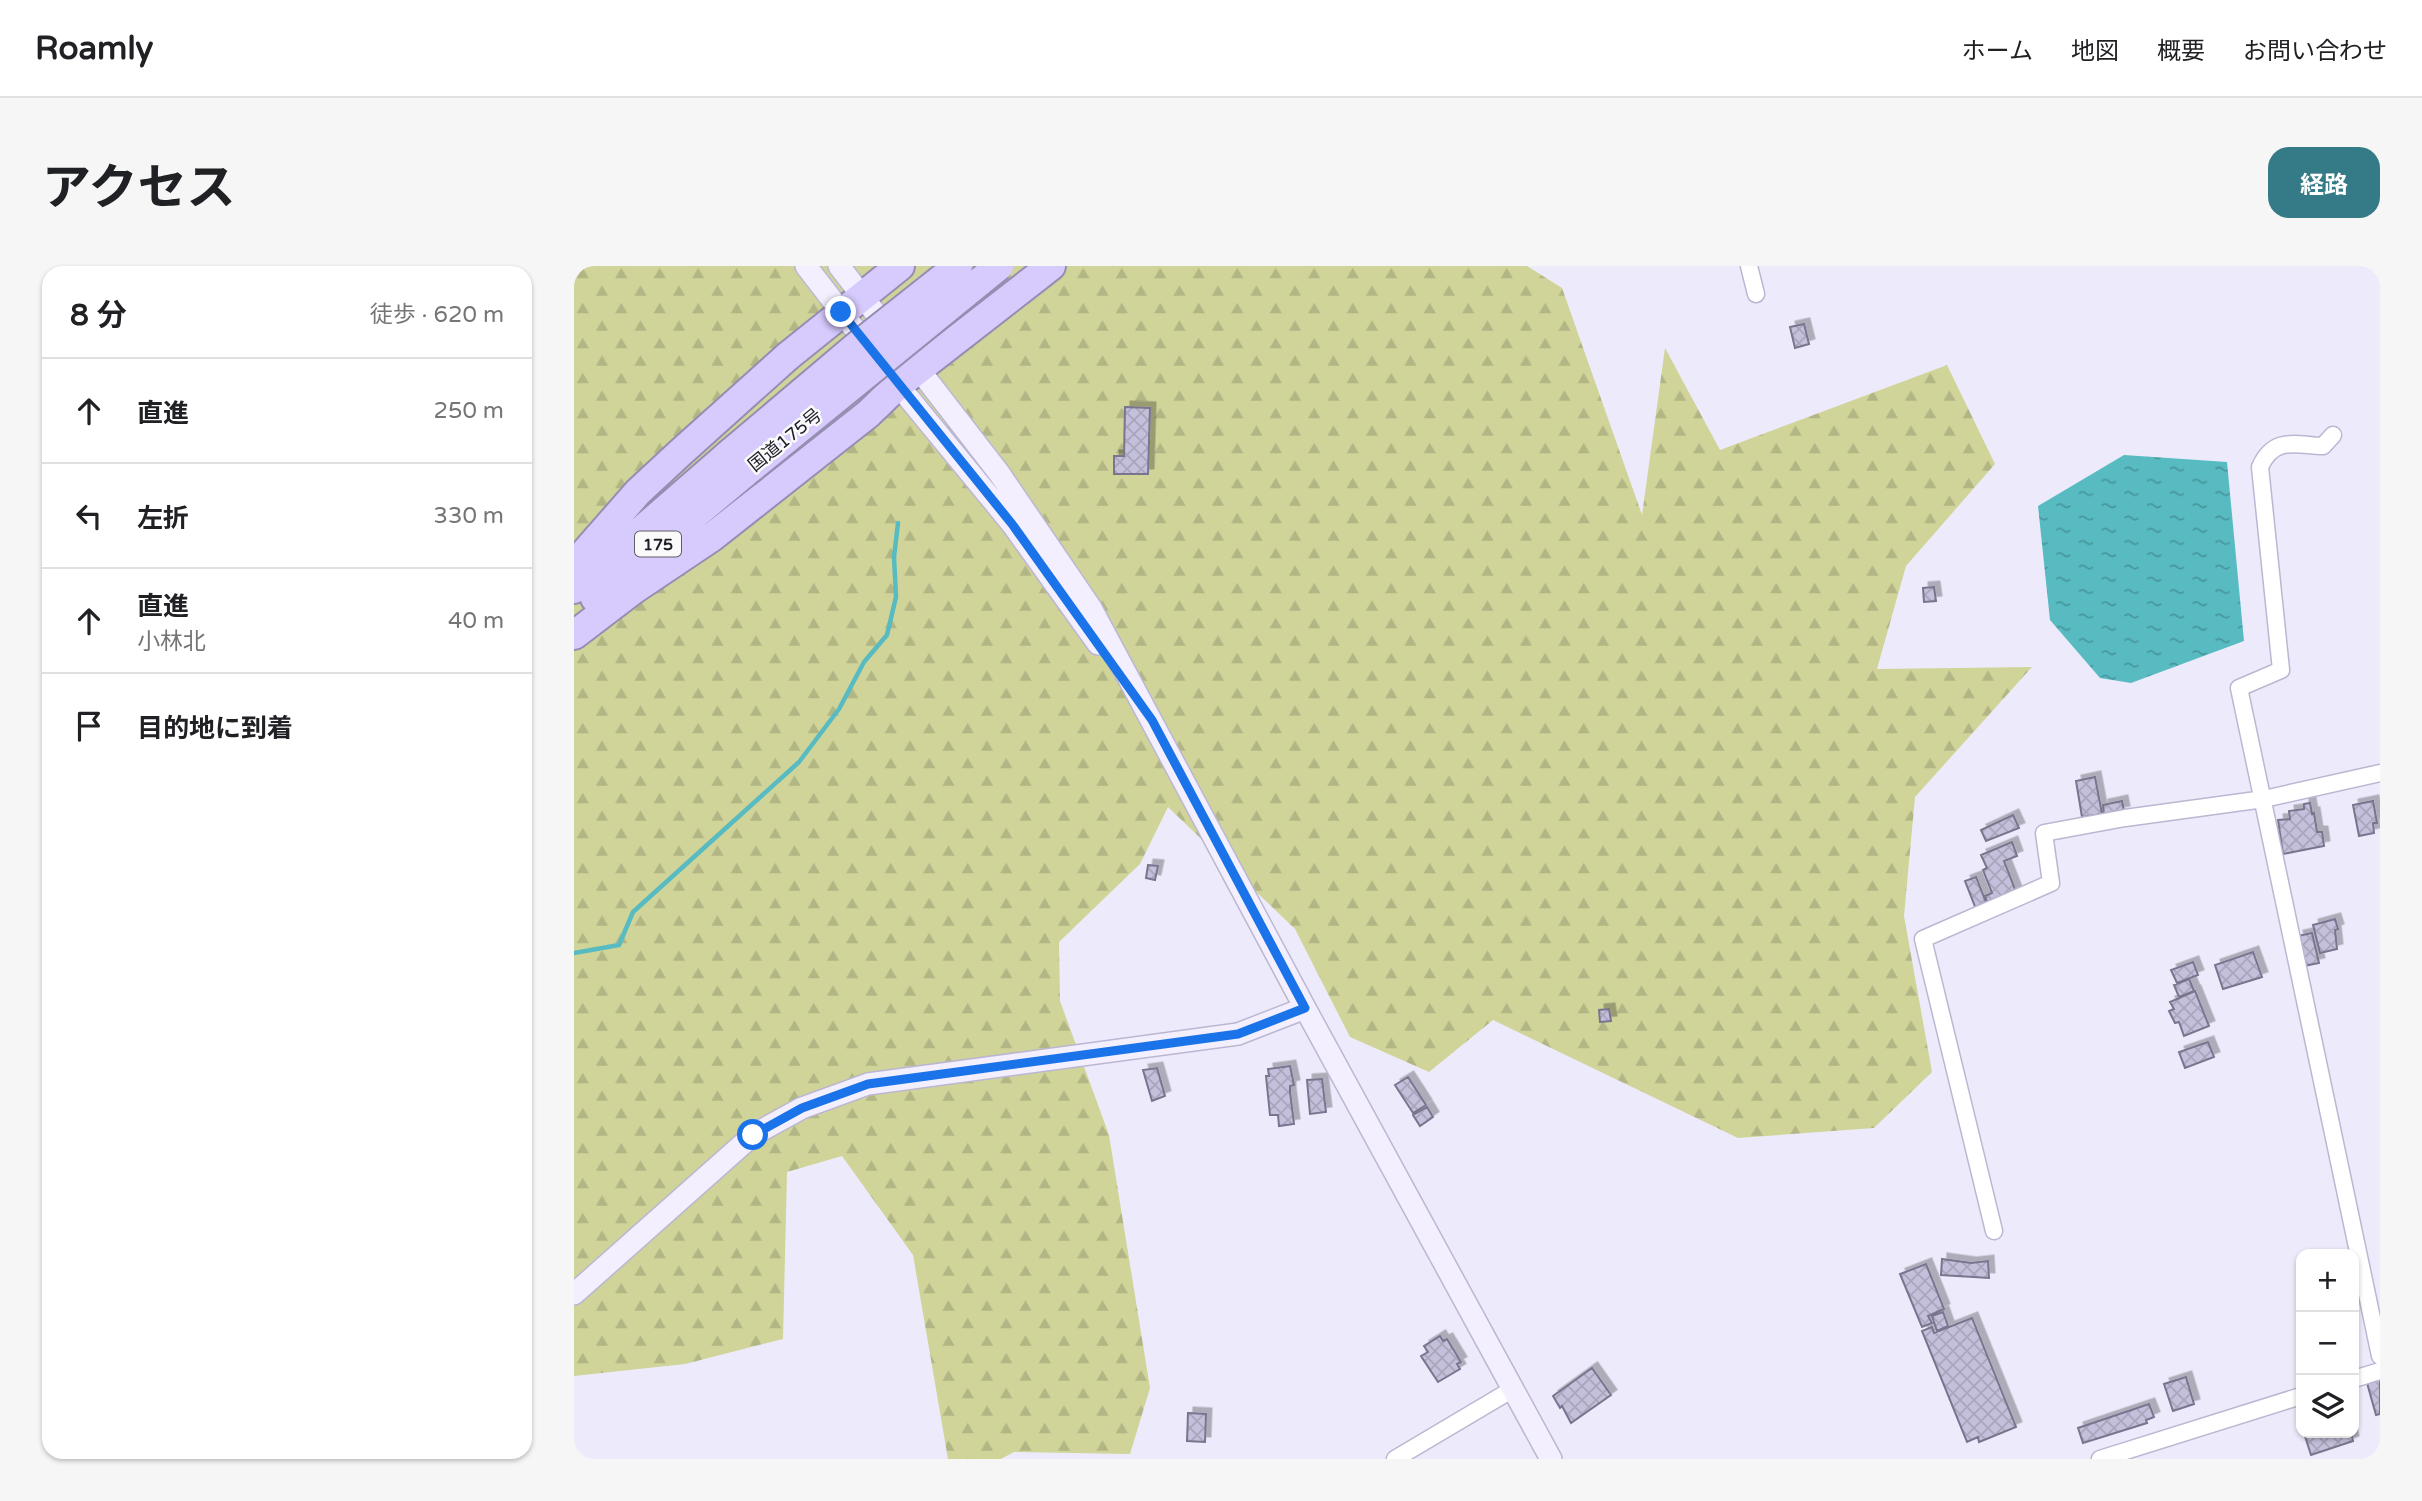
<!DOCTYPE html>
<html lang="ja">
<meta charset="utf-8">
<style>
:root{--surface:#fff;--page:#f6f6f6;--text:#202124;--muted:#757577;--line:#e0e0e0;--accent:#357b87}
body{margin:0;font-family:"Varela Round","Noto Sans JP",sans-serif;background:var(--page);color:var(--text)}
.controls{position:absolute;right:21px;bottom:21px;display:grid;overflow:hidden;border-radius:14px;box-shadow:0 2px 5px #0004}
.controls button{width:63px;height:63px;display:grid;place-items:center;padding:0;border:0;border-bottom:2px solid var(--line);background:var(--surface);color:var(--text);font:35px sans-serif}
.stop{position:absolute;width:21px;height:21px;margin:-16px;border:5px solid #1a73e8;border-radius:50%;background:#fff}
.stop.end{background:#1a73e8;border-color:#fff;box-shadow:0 2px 7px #0008}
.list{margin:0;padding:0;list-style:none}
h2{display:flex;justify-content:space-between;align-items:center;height:91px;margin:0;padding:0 28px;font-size:30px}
h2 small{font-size:23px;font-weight:400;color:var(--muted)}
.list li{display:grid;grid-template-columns:46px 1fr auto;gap:21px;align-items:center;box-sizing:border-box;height:105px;padding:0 28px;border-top:2px solid var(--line)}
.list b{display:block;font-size:26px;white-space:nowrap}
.list p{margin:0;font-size:23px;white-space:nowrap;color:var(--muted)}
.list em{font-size:23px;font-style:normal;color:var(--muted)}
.icon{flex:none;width:38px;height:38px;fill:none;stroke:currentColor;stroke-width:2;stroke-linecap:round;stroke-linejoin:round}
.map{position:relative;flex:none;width:1806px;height:1193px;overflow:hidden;border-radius:21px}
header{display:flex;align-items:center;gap:42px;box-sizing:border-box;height:98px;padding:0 35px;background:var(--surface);border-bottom:2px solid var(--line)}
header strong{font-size:33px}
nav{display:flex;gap:38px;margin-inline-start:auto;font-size:24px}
.intro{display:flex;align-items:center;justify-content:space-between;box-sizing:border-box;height:168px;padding:0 42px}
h1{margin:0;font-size:49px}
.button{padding:18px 32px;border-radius:21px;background:var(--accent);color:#fff;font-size:24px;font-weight:700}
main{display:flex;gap:42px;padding:0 42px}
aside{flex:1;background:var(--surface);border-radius:21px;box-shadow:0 2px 5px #0004}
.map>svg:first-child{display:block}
</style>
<header>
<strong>Roamly</strong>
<nav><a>ホーム</a><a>地図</a><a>概要</a><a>お問い合わせ</a></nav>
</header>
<div class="intro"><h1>アクセス</h1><a class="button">経路</a></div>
<main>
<aside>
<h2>8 分<small>徒歩 · 620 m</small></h2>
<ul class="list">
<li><svg class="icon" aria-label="ahead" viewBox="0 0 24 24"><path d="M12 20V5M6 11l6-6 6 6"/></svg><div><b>直進</b></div><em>250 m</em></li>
<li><svg class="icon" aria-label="left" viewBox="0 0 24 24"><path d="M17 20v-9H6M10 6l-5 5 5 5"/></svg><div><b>左折</b></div><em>330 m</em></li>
<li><svg class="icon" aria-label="ahead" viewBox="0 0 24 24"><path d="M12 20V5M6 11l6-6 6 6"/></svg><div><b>直進</b><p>小林北</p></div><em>40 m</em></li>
<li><svg class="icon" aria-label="arrive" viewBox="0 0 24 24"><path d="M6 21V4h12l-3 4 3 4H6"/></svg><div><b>目的地に到着</b></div></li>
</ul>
</aside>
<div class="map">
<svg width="1806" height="1193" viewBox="0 0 1806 1193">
<defs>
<pattern id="forest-firs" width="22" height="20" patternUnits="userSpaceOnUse" patternTransform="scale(1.75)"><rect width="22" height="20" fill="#d0d499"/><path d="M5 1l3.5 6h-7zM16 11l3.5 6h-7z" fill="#b2b684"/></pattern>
<pattern id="water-ripples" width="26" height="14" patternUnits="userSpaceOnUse" patternTransform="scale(1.75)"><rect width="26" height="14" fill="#57bbc1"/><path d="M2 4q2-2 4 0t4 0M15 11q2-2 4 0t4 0" fill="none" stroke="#47979d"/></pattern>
<pattern id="building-cross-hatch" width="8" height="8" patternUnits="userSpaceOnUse" patternTransform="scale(1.75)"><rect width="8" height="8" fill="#c4c0db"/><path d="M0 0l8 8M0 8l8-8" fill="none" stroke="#a8a5bc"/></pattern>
<filter id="shadow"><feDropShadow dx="5.5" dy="-5.5" stdDeviation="0" flood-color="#0004"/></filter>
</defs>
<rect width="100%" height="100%" fill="#edebfb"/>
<!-- forest -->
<path fill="url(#forest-firs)" d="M 0,0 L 953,0 L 988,22 L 1068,249 L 1091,82 L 1146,184 L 1373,99 L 1421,198 L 1332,300 L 1303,403 L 1458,401 L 1341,531 L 1330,650 L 1358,806 L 1300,862 L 1164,872 L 919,754 L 855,806 L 776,771 L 721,663 L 594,541 L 566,598 L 485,676 L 486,735 L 535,869 L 576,1122 L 556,1188 L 440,1186 L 427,1193 L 374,1193 L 339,989 L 268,890 L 213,906 L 209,1073 L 111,1098 L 0,1110 Z"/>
<!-- water -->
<path fill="url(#water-ripples)" d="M 1550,189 L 1653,196 L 1670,375 L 1557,417 L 1526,412 L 1476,354 L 1464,240 Z"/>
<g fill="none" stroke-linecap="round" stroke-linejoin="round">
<!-- stream -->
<path stroke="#57bbc1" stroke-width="4.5" d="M 0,687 L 45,679 L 59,646 L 225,496 L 265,443 L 290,396 L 313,369 L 322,331 L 320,291 L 324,257"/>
</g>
<!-- building -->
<path fill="url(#building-cross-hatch)" stroke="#79758e" stroke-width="2" filter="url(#shadow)" d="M 1230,58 L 1235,78 L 1221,82 L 1216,61 Z
M 551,141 L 576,142 L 574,208 L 540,208 L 540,190 L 550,190 Z
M 1360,321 L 1362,335 L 1350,336 L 1349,322 Z
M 1521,511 L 1528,548 L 1508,551 L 1502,515 Z
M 1548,535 L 1550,545 L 1530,549 L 1529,539 Z
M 1799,535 L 1803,557 L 1799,557 L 1800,567 L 1785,570 L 1779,539 Z
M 1736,537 L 1738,548 L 1740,547 L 1743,566 L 1748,566 L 1750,580 L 1709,588 L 1704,554 L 1716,553 L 1715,545 L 1730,543 L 1730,538 Z
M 1439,549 L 1445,562 L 1412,575 L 1407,564 Z
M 1438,576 L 1443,590 L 1430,595 L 1442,626 L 1414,638 L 1411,630 L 1418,627 L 1409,604 L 1413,602 L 1407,589 Z
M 574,599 L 584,600 L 581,614 L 572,612 Z
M 1402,611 L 1413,639 L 1402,643 L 1391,615 Z
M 1761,653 L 1764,663 L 1761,664 L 1763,683 L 1746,687 L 1739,659 Z
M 1738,667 L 1745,697 L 1730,700 L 1724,670 Z
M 1679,686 L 1688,711 L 1649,723 L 1641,699 Z
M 1619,696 L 1624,709 L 1603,717 L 1597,704 Z
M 1615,713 L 1620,725 L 1605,731 L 1600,719 Z
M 1621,725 L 1635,760 L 1610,770 L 1605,756 L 1601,757 L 1595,745 L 1600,743 L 1596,736 Z
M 1035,743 L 1037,755 L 1026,756 L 1025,744 Z
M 1634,776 L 1640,791 L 1611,802 L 1605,786 Z
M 716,800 L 720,819 L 716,820 L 716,826 L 720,858 L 705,860 L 704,849 L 696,849 L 692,810 L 695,810 L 694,803 Z
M 583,802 L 591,830 L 578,835 L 569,804 Z
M 834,811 L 852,839 L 839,847 L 821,819 Z
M 748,813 L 752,846 L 736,848 L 733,814 Z
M 853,841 L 859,851 L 846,860 L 839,849 Z
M 1368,993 L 1397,997 L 1414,995 L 1415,1012 L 1367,1009 Z
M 1352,998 L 1370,1043 L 1354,1050 L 1358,1057 L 1348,1061 L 1326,1008 Z
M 1369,1046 L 1374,1060 L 1363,1065 L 1358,1050 Z
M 1398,1052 L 1442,1161 L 1405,1176 L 1404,1171 L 1393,1176 L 1348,1065 L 1358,1061 L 1360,1067 Z
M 866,1070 L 869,1075 L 873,1073 L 887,1096 L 883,1098 L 886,1103 L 864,1116 L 847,1090 L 854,1086 L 850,1080 Z
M 1018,1102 L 1037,1129 L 997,1157 L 988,1140 L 986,1142 L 979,1130 Z
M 1612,1111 L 1620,1138 L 1599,1145 L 1590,1118 Z
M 1806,1113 L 1806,1148 L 1802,1149 L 1793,1117 Z
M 1575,1138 L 1580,1151 L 1572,1154 L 1573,1157 L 1509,1177 L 1504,1162 Z
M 614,1147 L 632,1148 L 631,1176 L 613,1175 Z
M 1730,1167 L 1777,1167 L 1779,1175 L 1737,1189 Z"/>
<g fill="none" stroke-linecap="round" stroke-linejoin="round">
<!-- street casing -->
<g stroke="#bbb7d2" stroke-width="19">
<path id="street" d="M 1175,0 L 1182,28
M 1759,169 L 1749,180 C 1721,179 1700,170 1686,201 L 1707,404 L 1665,422 L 1806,1090
M 1420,965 L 1349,673 L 1477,617 L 1470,567 L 1551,552 L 1690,533 L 1806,507
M 1780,1113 L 1806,1105
M 821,1193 L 939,1123
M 1526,1193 L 1727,1130"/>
</g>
<!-- secondary casing -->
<g stroke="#bbb7d2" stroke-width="24">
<path id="secondary" d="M 232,0 L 324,119 L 438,258 L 524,378
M 265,0 L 425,207 L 517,342 L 731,742 L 977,1193
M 0,1028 L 179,869 L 228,842 L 294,818 L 664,768 L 731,742"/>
</g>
<!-- highway casing -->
<g stroke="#968db2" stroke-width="32">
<path id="highway" d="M 0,299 L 64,226 L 106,187 L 214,90 L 326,0
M 0,323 L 154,189
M 21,332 L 172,206
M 0,369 L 59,324 L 138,271 L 294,148 L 324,119 L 477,0"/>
</g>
<!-- street -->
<use href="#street" stroke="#fff" stroke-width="16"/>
<!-- secondary -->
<use href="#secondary" stroke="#f3effe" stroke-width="21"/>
<!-- highway -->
<use href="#highway" stroke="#d7cafd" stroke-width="28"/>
<!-- highway-bridge casing -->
<g stroke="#968db2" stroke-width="32" stroke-linecap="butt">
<path id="highway-bridge" d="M 154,189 L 283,80 L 384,0
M 172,206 L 425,0"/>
</g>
<!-- highway-bridge -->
<use href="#highway-bridge" stroke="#d7cafd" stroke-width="28"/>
</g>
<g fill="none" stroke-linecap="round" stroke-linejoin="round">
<!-- route -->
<path stroke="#1a73e8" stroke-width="9" d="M 179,869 L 228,842 L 294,818 L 664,768 L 731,742 L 578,454 L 438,258 L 267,46"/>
</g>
<g text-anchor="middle" stroke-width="5" stroke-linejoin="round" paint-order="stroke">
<!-- shield labels -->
<rect fill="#fafafa" stroke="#605f66" stroke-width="2" x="61" y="265.5" width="46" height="25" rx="5"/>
<g font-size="16" font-weight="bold" fill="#1e1d27">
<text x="84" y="284">175</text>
</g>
<!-- street labels -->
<g font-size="18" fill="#1e1d27" stroke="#fafafa">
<text transform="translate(211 174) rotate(-39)" y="6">国道175号</text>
</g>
</g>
</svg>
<div class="controls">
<button>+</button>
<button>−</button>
<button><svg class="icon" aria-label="layers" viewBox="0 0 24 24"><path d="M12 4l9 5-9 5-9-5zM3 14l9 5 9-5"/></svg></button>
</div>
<div class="stop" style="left:179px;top:869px"></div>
<div class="stop end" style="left:267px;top:46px"></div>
</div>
</main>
